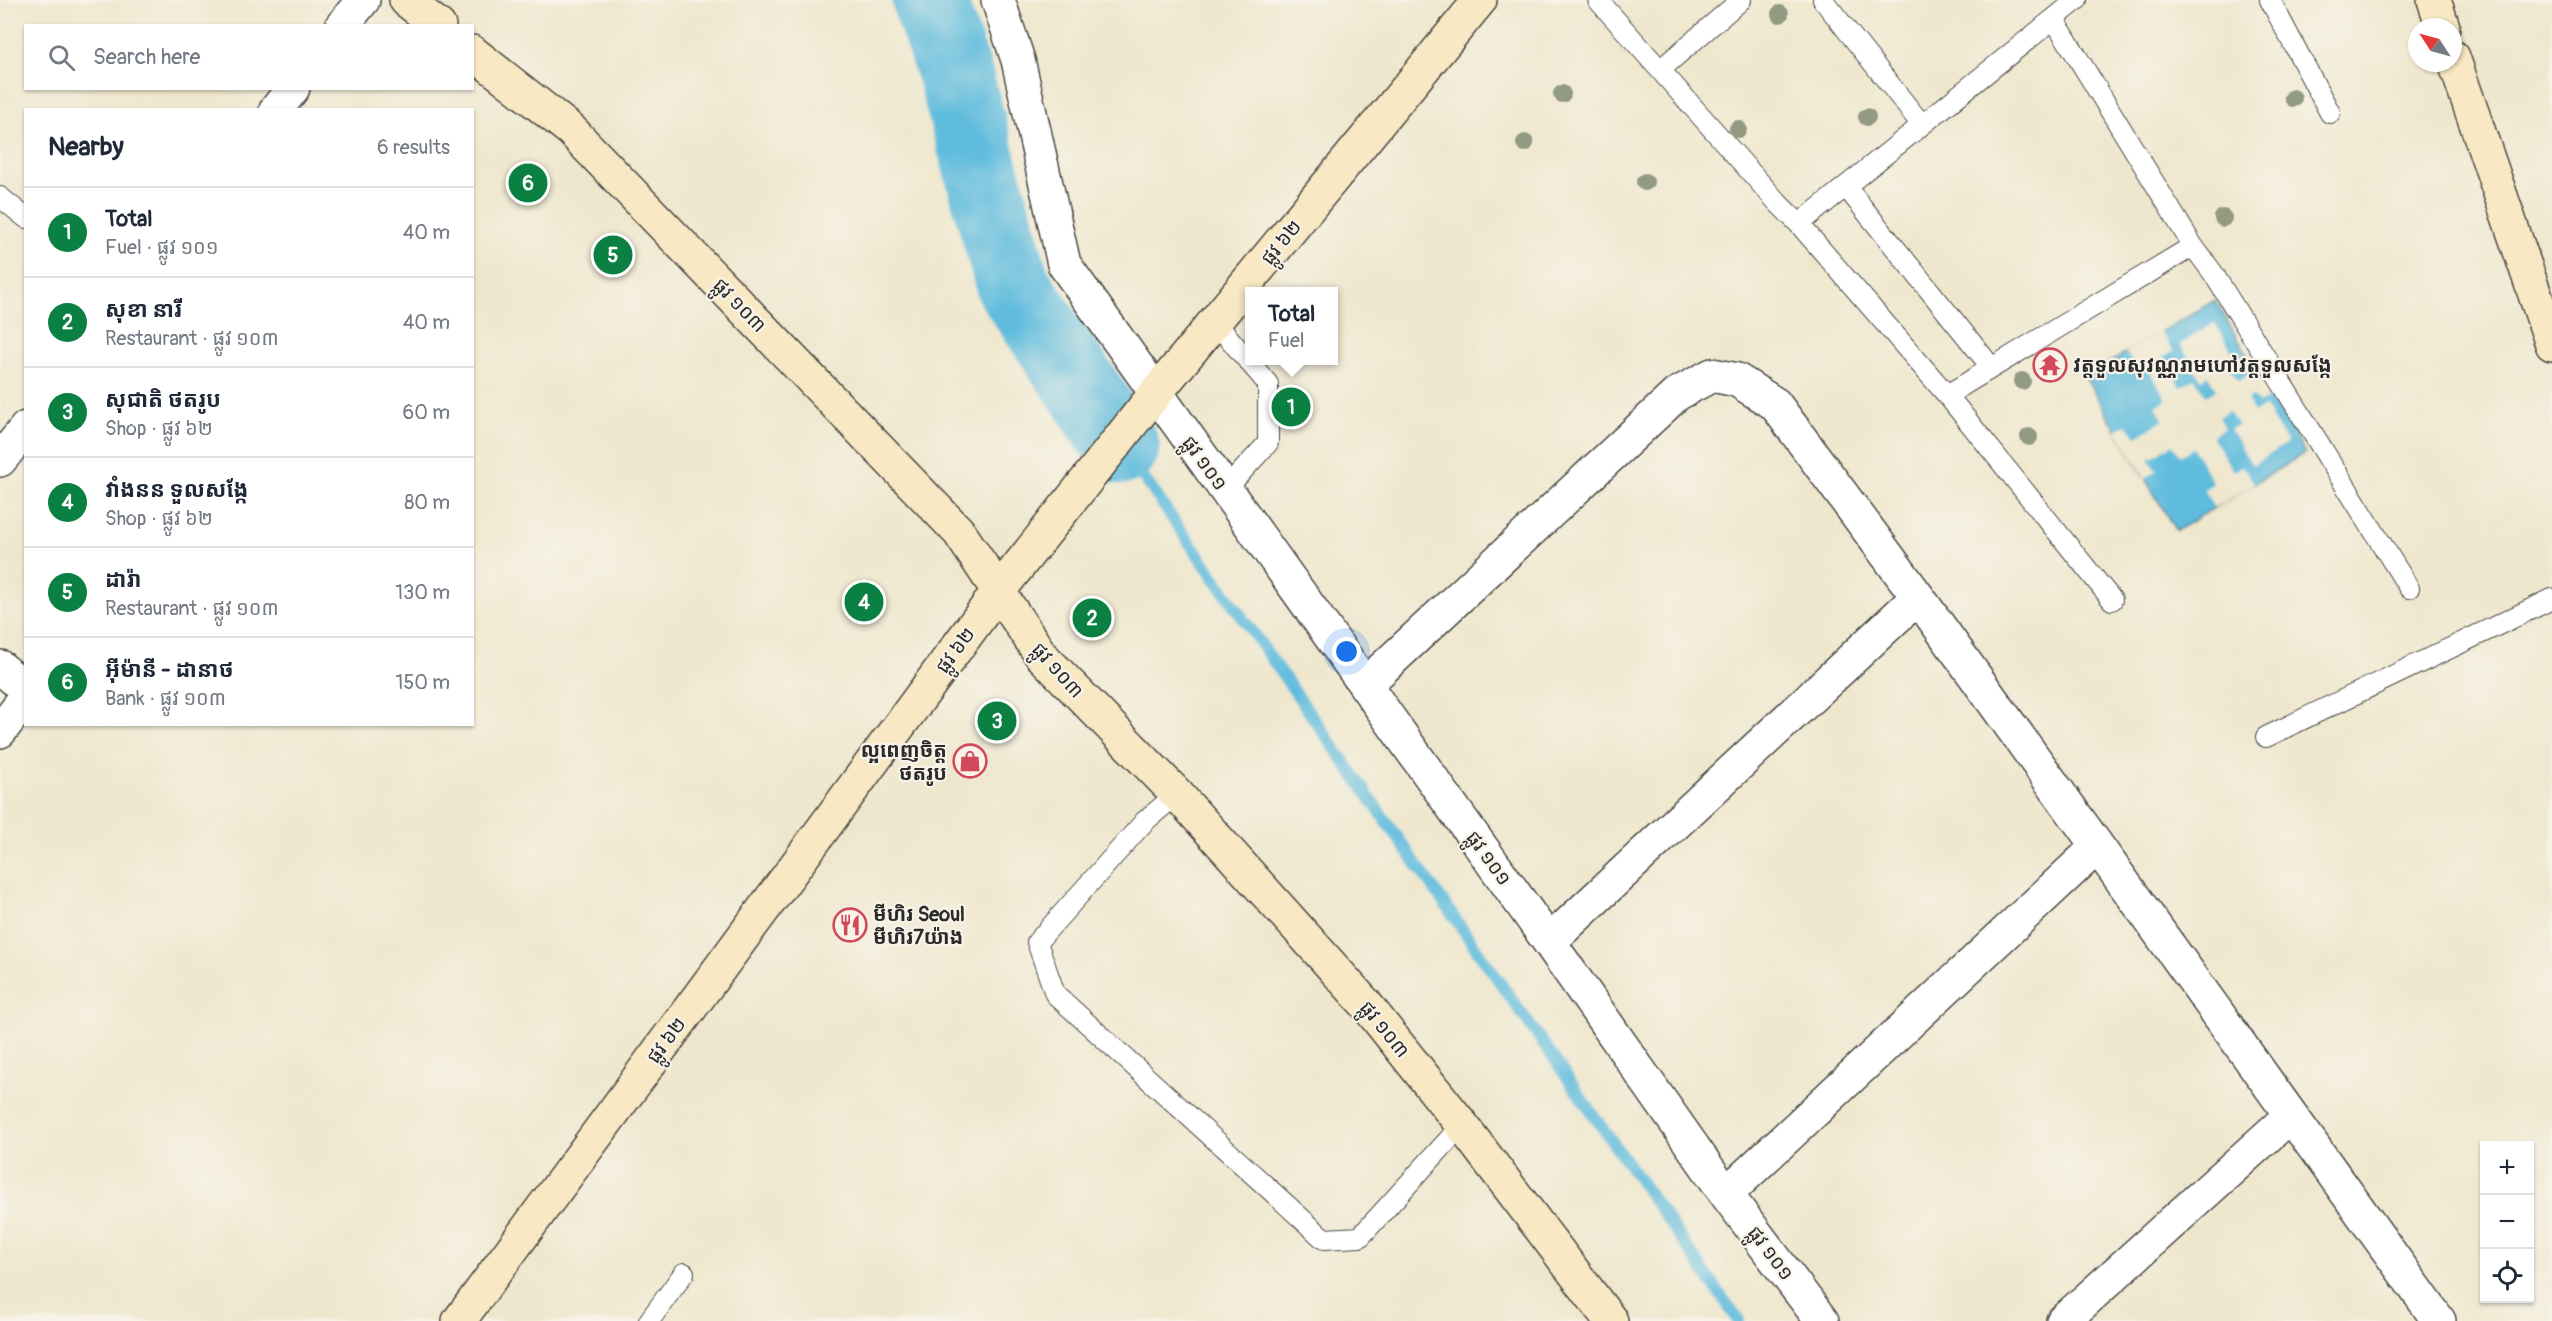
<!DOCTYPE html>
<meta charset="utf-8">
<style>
:root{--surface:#fff;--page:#f2f2f3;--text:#1f2937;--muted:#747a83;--line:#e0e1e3;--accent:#0b8043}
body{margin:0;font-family:Pangolin,"Noto Sans Khmer",sans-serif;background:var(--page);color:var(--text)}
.controls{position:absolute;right:18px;bottom:18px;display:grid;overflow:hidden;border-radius:0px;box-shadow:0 2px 4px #0004}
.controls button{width:54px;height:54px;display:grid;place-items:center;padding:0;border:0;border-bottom:2px solid var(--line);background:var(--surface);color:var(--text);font:30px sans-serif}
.compass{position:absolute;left:2408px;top:18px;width:54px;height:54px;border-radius:50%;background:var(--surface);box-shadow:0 2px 4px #0004;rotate:306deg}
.you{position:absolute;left:1347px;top:652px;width:21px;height:21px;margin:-15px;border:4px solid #fff;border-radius:50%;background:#1a73e8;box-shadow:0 0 0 9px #1a73e833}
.badge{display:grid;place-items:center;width:39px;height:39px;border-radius:50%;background:var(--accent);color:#fff;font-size:20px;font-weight:700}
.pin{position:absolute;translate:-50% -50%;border:3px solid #fff;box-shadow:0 2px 6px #0006}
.popup{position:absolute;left:1245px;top:287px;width:93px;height:78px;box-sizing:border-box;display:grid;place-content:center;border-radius:0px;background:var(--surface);filter:drop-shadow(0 2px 4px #0005);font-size:20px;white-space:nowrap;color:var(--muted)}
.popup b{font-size:22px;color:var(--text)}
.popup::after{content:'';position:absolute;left:50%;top:100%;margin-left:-12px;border:12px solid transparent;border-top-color:var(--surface)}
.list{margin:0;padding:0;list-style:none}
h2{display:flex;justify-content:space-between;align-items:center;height:78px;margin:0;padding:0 24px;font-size:26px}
h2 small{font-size:20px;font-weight:400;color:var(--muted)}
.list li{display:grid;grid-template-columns:39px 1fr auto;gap:18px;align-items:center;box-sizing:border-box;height:90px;padding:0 24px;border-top:2px solid var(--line)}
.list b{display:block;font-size:22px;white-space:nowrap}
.list p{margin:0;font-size:20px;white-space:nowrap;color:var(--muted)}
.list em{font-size:20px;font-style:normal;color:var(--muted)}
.icon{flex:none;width:33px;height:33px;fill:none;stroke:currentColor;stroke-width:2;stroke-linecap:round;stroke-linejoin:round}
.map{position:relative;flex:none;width:2552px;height:1321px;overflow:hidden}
.search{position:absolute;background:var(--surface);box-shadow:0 2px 4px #0004;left:24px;top:24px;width:450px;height:66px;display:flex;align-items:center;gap:15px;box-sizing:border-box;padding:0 21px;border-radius:0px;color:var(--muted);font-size:22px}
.panel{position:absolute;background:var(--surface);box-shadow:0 2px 4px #0004;left:24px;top:108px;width:450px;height:618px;border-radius:0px}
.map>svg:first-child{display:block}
</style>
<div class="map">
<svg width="2552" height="1321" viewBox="0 0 2552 1321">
<rect width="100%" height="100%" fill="#f7f3e8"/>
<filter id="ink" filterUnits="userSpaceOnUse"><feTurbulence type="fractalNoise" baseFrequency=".0167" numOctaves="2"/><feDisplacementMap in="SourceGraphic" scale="12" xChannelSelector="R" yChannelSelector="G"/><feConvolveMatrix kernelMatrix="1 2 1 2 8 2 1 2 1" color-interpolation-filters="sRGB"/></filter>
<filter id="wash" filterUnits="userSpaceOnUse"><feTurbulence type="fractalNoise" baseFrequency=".008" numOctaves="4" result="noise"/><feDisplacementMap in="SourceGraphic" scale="24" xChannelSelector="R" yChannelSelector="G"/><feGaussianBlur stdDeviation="1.35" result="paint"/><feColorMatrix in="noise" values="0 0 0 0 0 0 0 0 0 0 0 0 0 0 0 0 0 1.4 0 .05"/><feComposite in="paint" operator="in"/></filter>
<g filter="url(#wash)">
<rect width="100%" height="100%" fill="#efe7cd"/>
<!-- water -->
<path fill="#5fbcdd" stroke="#457484" stroke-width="1.5" d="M 2215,300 L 2305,453 L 2176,531 L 2085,377 Z"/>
<!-- pier -->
<path fill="#efe7cd" d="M 2215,323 L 2237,360 L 2229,366 L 2238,381 L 2256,370 L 2272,396 L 2259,404 L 2253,396 L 2247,399 L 2254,412 L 2265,407 L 2287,443 L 2252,465 L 2230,429 L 2238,425 L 2229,411 L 2218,417 L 2224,428 L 2212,437 L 2233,471 L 2242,466 L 2255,484 L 2214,508 L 2204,490 L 2213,483 L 2193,448 L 2180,456 L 2173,444 L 2149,459 L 2157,471 L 2145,478 L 2116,430 L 2127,424 L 2136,437 L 2164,420 L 2156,406 L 2167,400 L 2147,367 L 2139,372 L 2126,352 L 2161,331 L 2173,351 L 2163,358 L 2181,387 L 2195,379 L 2206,396 L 2216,390 L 2208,375 L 2201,379 L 2180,344 Z"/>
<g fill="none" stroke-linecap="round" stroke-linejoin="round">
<!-- stream -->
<path stroke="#5fbcdd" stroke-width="12" d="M 1122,447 L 1739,1321"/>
<!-- river -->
<path stroke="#5fbcdd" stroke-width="75" d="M 929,0 L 956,78 L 1013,285 L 1122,447"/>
</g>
</g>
<g filter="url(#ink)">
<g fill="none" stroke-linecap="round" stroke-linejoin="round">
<!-- lane casing -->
<g stroke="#484743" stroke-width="22">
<path id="lane" d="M 1598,0 L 1778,203 L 1799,224 L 2077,0
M 1823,0 L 1922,125
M 2270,0 L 2330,113
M 2054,19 L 2193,246
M 1661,69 L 1741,0
M 1846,187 L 1992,368
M 0,197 L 26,218
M 1799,224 L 1947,395 L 2112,600
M 1215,322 L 1268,384 L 1268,443 L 1225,490
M 1947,395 L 2193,246 L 2213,273 L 2409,588
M 2266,737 L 2552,599
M 1177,794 L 1145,821 L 1037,942 L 1055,994 L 1324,1239 L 1360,1237 L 1462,1125
M 649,1321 L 684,1273"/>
</g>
<!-- street casing -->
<g stroke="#484743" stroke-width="36">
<path id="street" d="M 998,0 L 1018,60 L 1064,264 L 1549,942 L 1726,1194 L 1822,1321
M 342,26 L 363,0
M 276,110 L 293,88
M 0,460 L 26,428
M 0,667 L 20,684 L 24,693 L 19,707 L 0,731
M 1365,685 L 1677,394 L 1712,375 L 1737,380 L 1775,404 L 1918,597 L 2439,1321
M 1549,942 L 1918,597
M 1726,1194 L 2097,847
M 2063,1321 L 2290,1116"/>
</g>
<!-- secondary casing -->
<g stroke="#484743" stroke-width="36">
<path id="secondary" d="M 406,0 L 439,26
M 2434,0 L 2443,27
M 472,52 L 571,130 L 959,532 L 1041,655 L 1177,794 L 1364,1002 L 1462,1125 L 1611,1321
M 2453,57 L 2552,344
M 459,1321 L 998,592 L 1155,394 L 1480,0"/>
</g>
<!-- lane -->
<use href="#lane" stroke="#fff" stroke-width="20"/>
<!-- street -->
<use href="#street" stroke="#fff" stroke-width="33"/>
<!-- secondary -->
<use href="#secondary" stroke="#f8e8c3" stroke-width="33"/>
</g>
<!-- trees -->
<g fill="#939a82">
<circle cx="1780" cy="14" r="9"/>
<circle cx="1562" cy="94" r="9"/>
<circle cx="2293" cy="98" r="9"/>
<circle cx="1867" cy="117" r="9"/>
<circle cx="1738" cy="129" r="9"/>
<circle cx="1525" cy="143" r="9"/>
<circle cx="1645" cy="182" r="9"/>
<circle cx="2223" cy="218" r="9"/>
<circle cx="2022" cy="381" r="9"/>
<circle cx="2029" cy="437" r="9"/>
</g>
</g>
<!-- icons -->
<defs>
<g id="temple-ring" transform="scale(1.725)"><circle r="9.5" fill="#f7f3e8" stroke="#d1495b" stroke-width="1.5"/><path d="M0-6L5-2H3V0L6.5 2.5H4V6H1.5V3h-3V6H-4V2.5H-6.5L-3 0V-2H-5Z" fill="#d1495b"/></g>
<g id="shop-ring" transform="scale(1.725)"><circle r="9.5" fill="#f7f3e8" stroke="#d1495b" stroke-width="1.5"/><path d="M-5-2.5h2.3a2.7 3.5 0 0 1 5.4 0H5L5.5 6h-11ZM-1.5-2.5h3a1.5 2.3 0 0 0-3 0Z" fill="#d1495b"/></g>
<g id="restaurant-ring" transform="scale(1.725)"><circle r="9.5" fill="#f7f3e8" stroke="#d1495b" stroke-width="1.5"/><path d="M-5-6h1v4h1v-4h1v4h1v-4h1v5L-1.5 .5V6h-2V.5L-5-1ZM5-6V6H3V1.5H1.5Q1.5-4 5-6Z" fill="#d1495b"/></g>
</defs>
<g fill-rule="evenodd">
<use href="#temple-ring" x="2050" y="365"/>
<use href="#shop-ring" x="970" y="761"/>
<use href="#restaurant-ring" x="850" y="925"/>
</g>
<g text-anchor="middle" stroke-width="4.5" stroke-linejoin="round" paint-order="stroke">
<!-- street labels -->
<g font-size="20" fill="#2b2b2b" stroke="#f7f3e8">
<text transform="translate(1281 242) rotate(-51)" y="7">ផ្លូវ ៦២</text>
<text transform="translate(740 305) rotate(46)" y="7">ផ្លូវ ១០៣</text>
<text transform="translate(1205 463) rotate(54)" y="7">ផ្លូវ ១០១</text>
<text transform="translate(955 650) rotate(-54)" y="7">ផ្លូវ ៦២</text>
<text transform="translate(1058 670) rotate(48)" y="7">ផ្លូវ ១០៣</text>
<text transform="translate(1489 858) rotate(54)" y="7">ផ្លូវ ១០១</text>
<text transform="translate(1385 1029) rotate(51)" y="7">ផ្លូវ ១០៣</text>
<text transform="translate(666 1040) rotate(-54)" y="7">ផ្លូវ ៦២</text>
<text transform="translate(1771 1253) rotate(53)" y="7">ផ្លូវ ១០១</text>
</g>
<!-- poi labels -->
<g font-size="20" font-weight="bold" fill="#2b2b2b" stroke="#f7f3e8" text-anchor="start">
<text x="2073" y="372">វត្តទួលសុវណ្ណរាមហៅវត្តទួលសង្កែ</text>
<text x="947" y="757" text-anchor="end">ល្អពេញចិត្ត<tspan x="947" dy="23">ថតរូប</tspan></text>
<text x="873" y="921">មីហិរ Seoul<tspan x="873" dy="23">មីហិរ7យ៉ាង</tspan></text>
</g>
</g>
</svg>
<div class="controls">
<button>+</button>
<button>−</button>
<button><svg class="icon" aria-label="locate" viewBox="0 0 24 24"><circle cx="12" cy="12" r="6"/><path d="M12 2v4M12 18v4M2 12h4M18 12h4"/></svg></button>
</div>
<svg class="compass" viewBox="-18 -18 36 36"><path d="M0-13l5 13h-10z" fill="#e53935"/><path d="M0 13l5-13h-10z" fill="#747a83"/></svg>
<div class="you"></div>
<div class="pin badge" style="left:1291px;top:407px">1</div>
<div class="popup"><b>Total</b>Fuel</div>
<div class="pin badge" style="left:1092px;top:618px">2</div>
<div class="pin badge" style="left:997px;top:721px">3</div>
<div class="pin badge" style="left:864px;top:602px">4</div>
<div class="pin badge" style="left:613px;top:255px">5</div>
<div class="pin badge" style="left:528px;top:183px">6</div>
<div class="search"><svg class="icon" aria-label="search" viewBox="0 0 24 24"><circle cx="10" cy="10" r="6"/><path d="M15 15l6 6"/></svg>Search here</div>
<section class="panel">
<h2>Nearby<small>6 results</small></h2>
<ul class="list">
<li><span class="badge">1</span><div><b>Total</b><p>Fuel · ផ្លូវ ១០១</p></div><em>40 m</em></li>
<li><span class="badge">2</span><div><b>សុខា នារី</b><p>Restaurant · ផ្លូវ ១០៣</p></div><em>40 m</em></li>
<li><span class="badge">3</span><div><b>សុជាតិ ថតរូប</b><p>Shop · ផ្លូវ ៦២</p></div><em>60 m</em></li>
<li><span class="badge">4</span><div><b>វាំងនន ទួលសង្កែ</b><p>Shop · ផ្លូវ ៦២</p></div><em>80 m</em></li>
<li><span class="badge">5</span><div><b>ដារ៉ា</b><p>Restaurant · ផ្លូវ ១០៣</p></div><em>130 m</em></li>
<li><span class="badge">6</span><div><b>អ៊ីម៉ានី - ដានាថ</b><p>Bank · ផ្លូវ ១០៣</p></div><em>150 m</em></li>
</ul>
</section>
</div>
